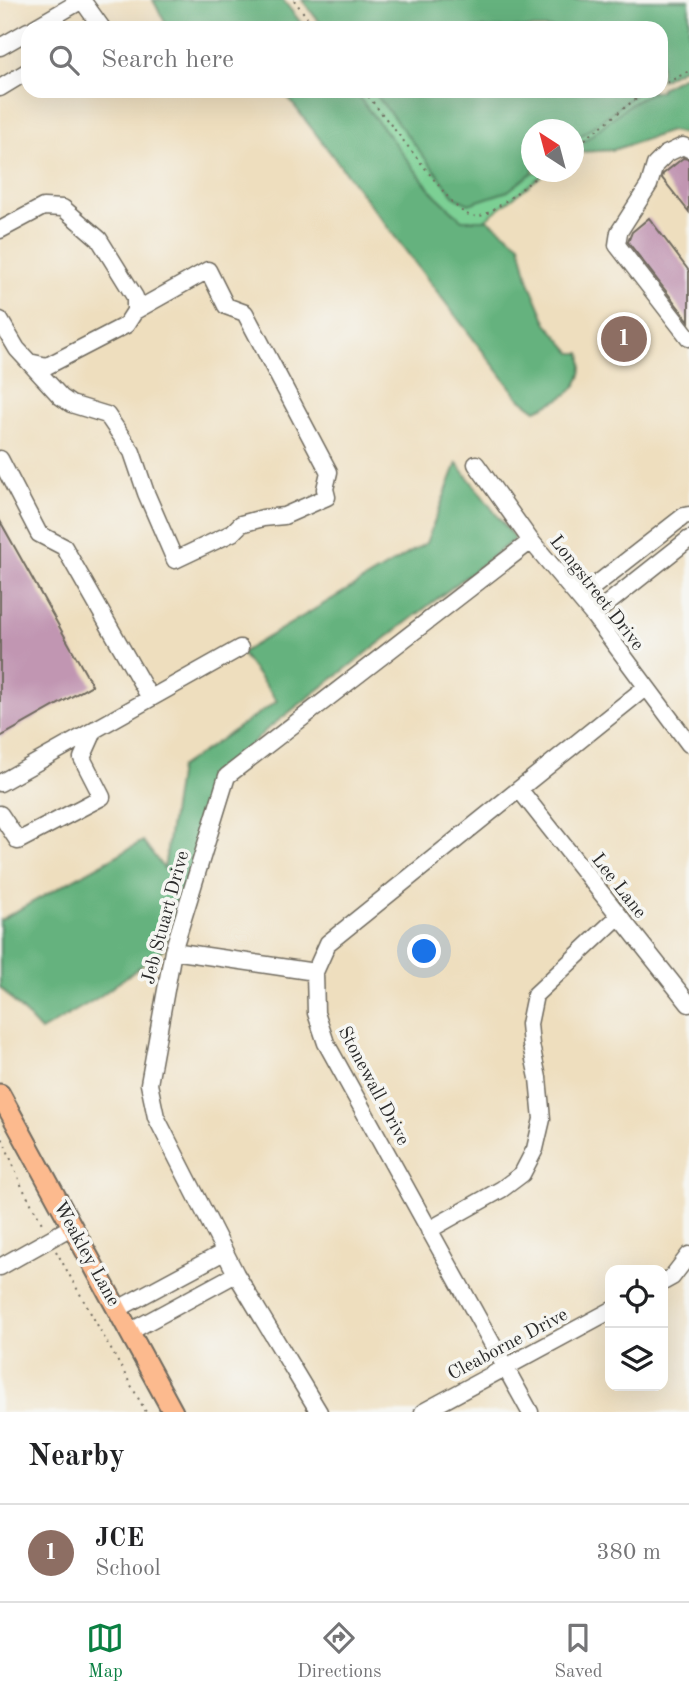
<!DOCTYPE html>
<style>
:root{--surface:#fff;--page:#f2f2f2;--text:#202124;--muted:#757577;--line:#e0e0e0;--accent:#0b8043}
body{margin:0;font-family:"Old Standard TT",serif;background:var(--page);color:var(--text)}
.controls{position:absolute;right:21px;bottom:21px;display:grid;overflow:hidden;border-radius:14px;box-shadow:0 7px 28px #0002}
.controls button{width:63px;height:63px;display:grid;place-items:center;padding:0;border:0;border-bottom:2px solid var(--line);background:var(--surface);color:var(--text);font:35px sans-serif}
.compass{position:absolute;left:521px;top:119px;width:63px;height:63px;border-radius:50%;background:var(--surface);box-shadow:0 7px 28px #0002;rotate:324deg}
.you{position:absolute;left:425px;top:952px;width:24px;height:24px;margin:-18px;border:5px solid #fff;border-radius:50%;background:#1a73e8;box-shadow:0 0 0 10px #1a73e833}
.badge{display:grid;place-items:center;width:46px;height:46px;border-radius:50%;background:var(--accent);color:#fff;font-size:23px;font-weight:700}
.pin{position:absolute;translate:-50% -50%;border:4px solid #fff;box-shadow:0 2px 7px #0006}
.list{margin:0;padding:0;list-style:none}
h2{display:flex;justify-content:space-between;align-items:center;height:91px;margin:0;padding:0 28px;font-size:30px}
h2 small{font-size:23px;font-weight:400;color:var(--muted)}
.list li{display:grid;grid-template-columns:46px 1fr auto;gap:21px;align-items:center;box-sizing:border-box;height:98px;padding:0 28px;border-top:2px solid var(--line)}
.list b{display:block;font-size:26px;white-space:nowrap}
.list p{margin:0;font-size:23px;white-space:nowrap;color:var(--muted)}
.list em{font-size:23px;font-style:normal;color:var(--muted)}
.icon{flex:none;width:38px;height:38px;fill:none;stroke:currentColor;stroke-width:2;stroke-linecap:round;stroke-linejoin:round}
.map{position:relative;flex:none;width:689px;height:1412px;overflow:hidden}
.search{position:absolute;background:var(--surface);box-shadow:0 7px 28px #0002;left:21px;right:21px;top:21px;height:77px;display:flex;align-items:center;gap:18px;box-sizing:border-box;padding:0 24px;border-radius:21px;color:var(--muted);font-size:26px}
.sheet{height:189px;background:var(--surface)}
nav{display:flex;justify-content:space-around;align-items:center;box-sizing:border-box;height:98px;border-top:2px solid var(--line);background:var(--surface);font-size:19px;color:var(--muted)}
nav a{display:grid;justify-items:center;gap:4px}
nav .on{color:var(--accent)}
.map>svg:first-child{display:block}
</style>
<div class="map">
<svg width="689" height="1412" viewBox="0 0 689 1412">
<rect width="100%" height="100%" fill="#f6f6f2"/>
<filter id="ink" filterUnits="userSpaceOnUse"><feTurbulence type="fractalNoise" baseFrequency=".0143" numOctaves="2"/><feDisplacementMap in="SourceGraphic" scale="14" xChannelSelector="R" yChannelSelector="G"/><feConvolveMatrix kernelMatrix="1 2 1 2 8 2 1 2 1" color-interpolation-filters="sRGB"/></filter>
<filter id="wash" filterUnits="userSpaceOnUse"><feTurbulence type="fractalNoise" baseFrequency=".00686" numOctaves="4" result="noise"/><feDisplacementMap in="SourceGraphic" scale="28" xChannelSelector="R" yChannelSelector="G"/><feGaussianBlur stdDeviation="1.57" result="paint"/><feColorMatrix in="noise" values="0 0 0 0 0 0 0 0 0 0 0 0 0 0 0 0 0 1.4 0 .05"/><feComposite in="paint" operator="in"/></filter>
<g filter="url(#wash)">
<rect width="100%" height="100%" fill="#eedebe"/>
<!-- green -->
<path fill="#7cd094" stroke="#547e60" stroke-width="2" d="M 354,91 L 656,91 L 635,102 L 574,150 L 574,130 L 532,130 L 532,172 L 546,172 L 484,220 L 462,220 L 433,193 Z"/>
<!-- forest -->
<path fill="#65b27e" stroke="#486e54" stroke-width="2" d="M 153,0 L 283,0 L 305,28 L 168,28 Z
M 302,0 L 689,0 L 689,65 L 661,80 L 661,28 L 324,28 Z
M 689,73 L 689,135 L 671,131 L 613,150 L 582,152 L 578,146 C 597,132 638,91 661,91 L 661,88 Z
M 283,91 L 354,91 L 433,193 L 462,220 L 488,220 L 520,244 L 529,282 L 547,324 L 572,353 L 581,353 C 588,388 565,397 536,410 L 518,397 Z
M 373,91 L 640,91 L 574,141 L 574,130 L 532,130 L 533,172 L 508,191 L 469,204 L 456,198 Z
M 457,463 L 515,539 L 266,730 L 217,778 L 204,828 L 164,949 L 99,997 L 41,1031 L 0,987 L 0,920 L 143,841 L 164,869 L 179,768 L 277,701 L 241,653 L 426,543 Z"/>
<g id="blocks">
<!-- building -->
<path fill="#c196b2" d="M 683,158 L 689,159 L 689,212 L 662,178 L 663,174 Z
M 649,218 L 689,271 L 689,321 L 628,242 L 632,232 Z
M 0,521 L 92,685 L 0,737 Z"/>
</g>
</g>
<g filter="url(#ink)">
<use href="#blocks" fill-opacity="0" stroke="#6f6a5e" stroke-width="2"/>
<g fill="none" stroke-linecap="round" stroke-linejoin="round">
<!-- minor casing -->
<g stroke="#6f6a5e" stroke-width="19">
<path id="minor" d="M 34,28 L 82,0 L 102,28
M 0,47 L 28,31
M 0,88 L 28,71
M 689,149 L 683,146 L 666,154 L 655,165 L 649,185 L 619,232 L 617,245 L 689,338
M 0,230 L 43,207 L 63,208 L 99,239 L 135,297 L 135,311 L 126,325 L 47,366 L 29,362 L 17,349 L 0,320
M 29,362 L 61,397 L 71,404 L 107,415 L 132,452 L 146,493 L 175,560 L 232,533 L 241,524 L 263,518 L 284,516 L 327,497 L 325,489 L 329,472 L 245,313 L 226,306 L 208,270 L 135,311
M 0,459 L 39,534 L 64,547 L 150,698
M 476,464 L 531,541 L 593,615 L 689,744
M 579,598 L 684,516 L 689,515
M 593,615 L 689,539
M 0,783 L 240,648
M 519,789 L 689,1004
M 0,814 L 18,841 L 102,797 L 82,758 L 95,729
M 173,951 L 315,972
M 429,1230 L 502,1189 L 522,1174 L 535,1149 L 542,1119 L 538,1078 L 531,1045 L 529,1024 L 535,995 L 618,917
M 0,1267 L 73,1226
M 663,1282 L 672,1277 L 689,1255
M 118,1309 L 224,1252
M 131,1331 L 236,1274
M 319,1412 L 236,1274 L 156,1117 L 149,1084 L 173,951 L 227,776 L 531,541
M 423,1412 L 610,1311
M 530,1412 L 326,1043 L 316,1013 L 315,972 L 328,943 L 646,687"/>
</g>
<!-- major casing -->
<g stroke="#6f6a5e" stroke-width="23">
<path id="major" d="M 0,1094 L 173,1412"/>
</g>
<!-- path -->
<path stroke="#6f6a5e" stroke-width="2" stroke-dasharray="2 5" stroke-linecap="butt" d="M 294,0 L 315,28
M 661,86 L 689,71
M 364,91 L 451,201 C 459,209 467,218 480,216 C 493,214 530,181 543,172
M 574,148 L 633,101 L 652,91
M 0,1132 L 22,1187 L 44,1227
M 56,1251 L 146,1412"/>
<!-- minor -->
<use href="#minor" stroke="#fff" stroke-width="16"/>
<!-- major -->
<use href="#major" stroke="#fcba8e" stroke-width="19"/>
</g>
</g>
<g text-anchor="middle" stroke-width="7" stroke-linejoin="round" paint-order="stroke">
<!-- street labels -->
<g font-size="19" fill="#2b2b2b" stroke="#f6f6f2">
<text transform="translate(598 592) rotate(52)" y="7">Longstreet Drive</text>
<text transform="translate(620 885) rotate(52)" y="7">Lee Lane</text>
<text transform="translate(164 917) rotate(-75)" y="7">Jeb Stuart Drive</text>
<text transform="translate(375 1085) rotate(62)" y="7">Stonewall Drive</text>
<text transform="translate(88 1253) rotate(61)" y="7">Weakley Lane</text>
<text transform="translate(507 1343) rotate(-28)" y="7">Cleaborne Drive</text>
</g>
</g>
</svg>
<div class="controls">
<button><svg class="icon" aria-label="locate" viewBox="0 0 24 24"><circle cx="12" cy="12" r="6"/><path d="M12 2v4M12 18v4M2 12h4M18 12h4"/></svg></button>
<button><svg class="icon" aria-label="layers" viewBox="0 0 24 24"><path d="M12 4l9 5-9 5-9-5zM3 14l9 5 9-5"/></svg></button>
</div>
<svg class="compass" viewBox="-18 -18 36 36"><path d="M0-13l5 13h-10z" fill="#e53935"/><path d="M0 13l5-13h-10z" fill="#757577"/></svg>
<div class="you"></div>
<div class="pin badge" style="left:624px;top:339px;background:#8d6e63">1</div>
<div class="search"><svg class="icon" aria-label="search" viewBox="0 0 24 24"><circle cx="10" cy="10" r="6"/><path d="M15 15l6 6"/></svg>Search here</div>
</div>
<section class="sheet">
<h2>Nearby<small></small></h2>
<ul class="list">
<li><span class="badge" style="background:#8d6e63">1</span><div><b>JCE</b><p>School</p></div><em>380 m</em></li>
</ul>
</section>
<nav>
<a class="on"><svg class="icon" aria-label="map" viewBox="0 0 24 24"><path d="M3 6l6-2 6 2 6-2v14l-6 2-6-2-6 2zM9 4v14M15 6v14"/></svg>Map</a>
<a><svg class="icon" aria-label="directions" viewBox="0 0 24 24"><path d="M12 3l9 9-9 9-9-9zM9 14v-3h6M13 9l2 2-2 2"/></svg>Directions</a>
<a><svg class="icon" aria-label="saved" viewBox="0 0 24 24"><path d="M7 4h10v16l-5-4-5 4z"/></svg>Saved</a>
</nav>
